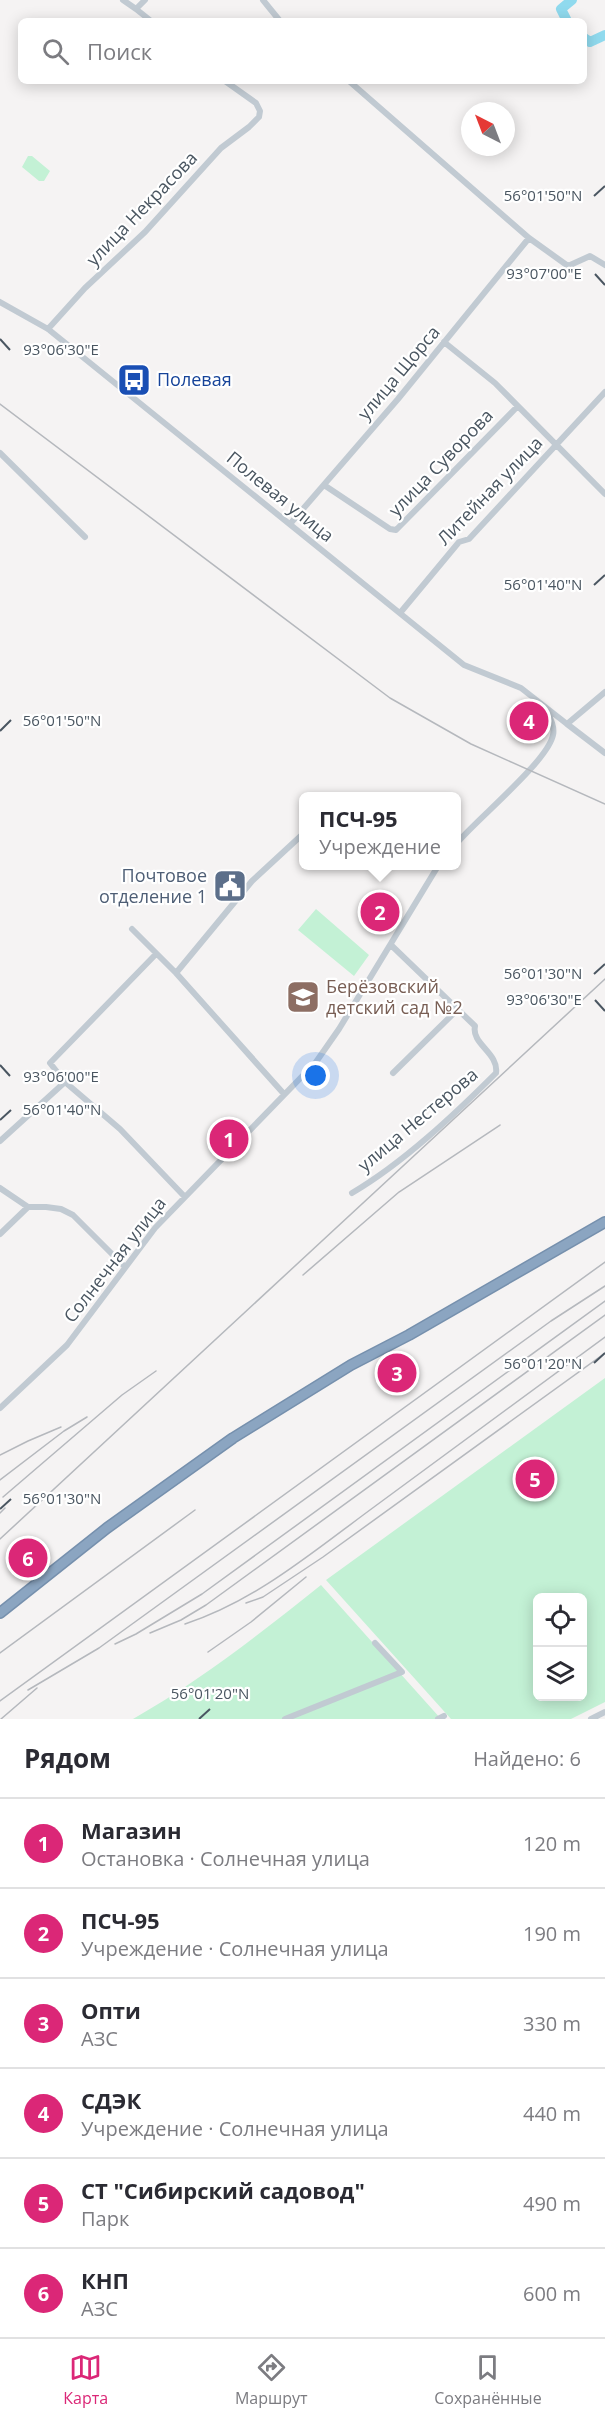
<!DOCTYPE html>
<html lang="ru">
<meta charset="utf-8">
<style>
:root{--surface:#fff;--page:#f7f7f7;--text:#2b2b33;--muted:#7c7c81;--line:#e1e1e2;--accent:#db2777}
body{margin:0;font-family:"Open Sans",sans-serif;background:var(--page);color:var(--text)}
.controls{position:absolute;right:18px;bottom:18px;display:grid;overflow:hidden;border-radius:9px;box-shadow:0 3px 15px #0003}
.controls button{width:54px;height:54px;display:grid;place-items:center;padding:0;border:0;border-bottom:2px solid var(--line);background:var(--surface);color:var(--text);font:30px sans-serif}
.compass{position:absolute;left:461px;top:102px;width:54px;height:54px;border-radius:50%;background:var(--surface);box-shadow:0 3px 15px #0003;rotate:318deg}
.you{position:absolute;left:316px;top:1076px;width:21px;height:21px;margin:-15px;border:4px solid #fff;border-radius:50%;background:#1a73e8;box-shadow:0 0 0 9px #1a73e833}
.badge{display:grid;place-items:center;width:39px;height:39px;border-radius:50%;background:var(--accent);color:#fff;font-size:20px;font-weight:700}
.pin{position:absolute;translate:-50% -50%;border:3px solid #fff;box-shadow:0 2px 6px #0006}
.popup{position:absolute;left:299px;top:792px;width:162px;height:78px;box-sizing:border-box;display:grid;place-content:center;border-radius:9px;background:var(--surface);filter:drop-shadow(0 2px 4px #0005);font-size:20px;white-space:nowrap;color:var(--muted)}
.popup b{font-size:22px;color:var(--text)}
.popup::after{content:'';position:absolute;left:50%;top:100%;margin-left:-12px;border:12px solid transparent;border-top-color:var(--surface)}
.list{margin:0;padding:0;list-style:none}
h2{display:flex;justify-content:space-between;align-items:center;height:78px;margin:0;padding:0 24px;font-size:26px}
h2 small{font-size:20px;font-weight:400;color:var(--muted)}
.list li{display:grid;grid-template-columns:39px 1fr auto;gap:18px;align-items:center;box-sizing:border-box;height:90px;padding:0 24px;border-top:2px solid var(--line)}
.list b{display:block;font-size:22px;white-space:nowrap}
.list p{margin:0;font-size:20px;white-space:nowrap;color:var(--muted)}
.list em{font-size:20px;font-style:normal;color:var(--muted)}
.icon{flex:none;width:33px;height:33px;fill:none;stroke:currentColor;stroke-width:2;stroke-linecap:round;stroke-linejoin:round}
.map{position:relative;flex:none;width:605px;height:1719px;overflow:hidden}
.search{position:absolute;background:var(--surface);box-shadow:0 3px 15px #0003;left:18px;right:18px;top:18px;height:66px;display:flex;align-items:center;gap:15px;box-sizing:border-box;padding:0 21px;border-radius:9px;color:var(--muted);font-size:22px}
.sheet{height:618px;background:var(--surface)}
nav{display:flex;justify-content:space-around;align-items:center;box-sizing:border-box;height:84px;border-top:2px solid var(--line);background:var(--surface);font-size:16px;color:var(--muted)}
nav a{display:grid;justify-items:center;gap:3px}
nav .on{color:var(--accent)}
.map>svg:first-child{display:block}
</style>
<div class="map">
<svg width="605" height="1719" viewBox="0 0 605 1719">
<rect width="100%" height="100%" fill="#f5f3f3"/>
<!-- green -->
<path fill="#c3f1d5" fill-rule="evenodd" d="M 28,156 L 32,156 L 50,171 L 44,181 L 39,181 L 22,167 Z
M 316,909 L 369,955 L 354,976 L 298,930 Z
M 605,1378 L 605,1702 L 571,1719 L 451,1719 L 326,1580 ZM 538,1598 L 582,1598 L 582,1696 L 538,1696 Z
M 321,1585 L 441,1719 L 133,1719 C 200,1681 261,1633 321,1585 Z"/>
<g fill="none" stroke-linecap="round" stroke-linejoin="round">
<!-- river -->
<path stroke="#90daee" stroke-width="10" d="M 567,21 L 561,9 L 572,0
M 584,38 L 590,42 L 605,35"/>
<!-- highway casing -->
<g stroke="#7690ad" stroke-width="12">
<path id="highway" d="M 0,1613 L 107,1528 L 233,1438 L 351,1365 L 409,1335 L 605,1222"/>
</g>
<!-- minor -->
<path stroke="#c1cad2" stroke-width="6" d="M 123,0 L 136,9 L 145,0
M 263,0 L 280,21
M 136,9 L 151,21
M 349,81 L 529,238 L 568,266 L 590,256 L 605,265
M 0,302 L 48,329 L 464,665 L 521,688 L 567,724 L 605,692
M 48,329 L 85,288 L 145,232 L 221,148 L 249,127 L 259,117 L 260,111 L 256,103 L 225,81
M 444,342 L 495,383 L 605,494
M 0,453 L 85,537
M 324,485 L 390,529 L 396,530 L 517,407
M 290,524 L 398,399 L 529,238
M 400,613 L 459,542 L 469,539 L 605,392
M 567,724 L 605,753
M 457,843 C 477,819 548,761 553,735 C 555,727 551,719 547,712
M 132,929 L 176,973 L 284,1094
M 176,973 L 252,881 L 304,833
M 393,1073 L 458,1009
M 65,1082 L 120,1129 L 184,1196
M 0,1141 L 65,1082 L 50,1063 L 156,954
M 0,1188 L 28,1207 L 46,1207 L 61,1209 L 73,1215 L 124,1266
M 352,1193 C 403,1163 454,1115 496,1073 C 499,1053 471,1044 475,1026 L 391,945
M 0,1234 L 28,1207
M 0,1408 L 67,1345 L 155,1228 L 316,1062 L 339,1029 L 438,866
M 285,1719 L 402,1672 L 375,1643
M 438,1719 L 444,1716
M 591,1719 L 605,1712"/>
<!-- highway -->
<use href="#highway" stroke="#8ba5c1" stroke-width="9"/>
<!-- rail -->
<path stroke="#b5b8bd" stroke-width="1.5" d="M 0,404 L 390,698 L 471,744 L 605,804
M 303,1275 L 399,1192 L 500,1125
M 0,1455 L 28,1441 L 61,1427
M 0,1480 L 64,1431 L 87,1417
M 3,1497 L 122,1395 L 156,1371
M 0,1513 L 5,1508
M 0,1539 L 605,979
M 246,1603 L 263,1597 L 323,1557 L 605,1353
M 185,1624 C 256,1601 314,1551 374,1507 C 451,1450 528,1393 605,1337
M 150,1633 L 181,1620 L 206,1605 L 605,1315
M 115,1644 L 136,1634 L 202,1594 L 605,1301
M 208,1652 L 251,1622 L 306,1577
M 0,1653 L 195,1510
M 28,1690 L 99,1648 L 551,1321 L 605,1286
M 0,1701 L 605,1262
M 1,1719 L 37,1688"/>
</g>
<!-- ticks -->
<path fill="none" stroke="#4a5661" stroke-width="2" d="M 594,196 L 605,186M 595,274 L 605,285M 0,339 L 10,350M 594,585 L 605,575M 0,731 L 11,720M 594,974 L 605,964M 595,1000 L 605,1011M 0,1065 L 10,1076M 0,1120 L 11,1110M 594,1363 L 605,1353M 0,1509 L 11,1499M 199,1719 L 210,1709"/>
<!-- icons -->
<defs>
<g id="bus-square" transform="scale(1.725)"><rect x="-9" y="-9" width="18" height="18" rx="4" fill="#1a4fb4" stroke="#fff"/><path d="M-5-6H5V4H4V6H2V4H-2V6H-4V4H-5ZM-3.5-4V0h7V-4ZM-3.5 1.2v1.5H-2V1.2ZM2 1.2v1.5H3.5V1.2Z" fill="#fff"/></g>
<g id="civic-square" transform="scale(1.725)"><rect x="-9" y="-9" width="18" height="18" rx="4" fill="#5c6f8a" stroke="#fff"/><path d="M-.6-6.5H3V-4.5H.6V-3L4-1V1h2V6H-6V1h2V-1L-.6-3ZM-1.2 2.5V6h2.4V2.5Z" fill="#fff"/></g>
<g id="school-square" transform="scale(1.725)"><rect x="-9" y="-9" width="18" height="18" rx="4" fill="#8d6e63" stroke="#fff"/><path d="M0-5L7-2L0 1L-7-2ZM-4 1L0 2.5L4 1V4Q0 6-4 4Z" fill="#fff"/></g>
</defs>
<g fill-rule="evenodd">
<use href="#bus-square" x="134" y="380"/>
<use href="#civic-square" x="230" y="886"/>
<use href="#school-square" x="303" y="997"/>
</g>
<g text-anchor="middle" stroke-width="4.5" stroke-linejoin="round" paint-order="stroke">
<!-- street labels -->
<g font-size="18" fill="#4a5661" stroke="#fff">
<text transform="translate(142 209) rotate(-46)" y="6">улица Некрасова</text>
<text transform="translate(399 373) rotate(-50)" y="6">улица Щорса</text>
<text transform="translate(441 463) rotate(-46)" y="6">улица Суворова</text>
<text transform="translate(490 491) rotate(-46)" y="6">Литейная улица</text>
<text transform="translate(280 497) rotate(39)" y="6">Полевая улица</text>
<text transform="translate(418 1120) rotate(-40)" y="6">улица Нестерова</text>
<text transform="translate(115 1260) rotate(-52)" y="6">Солнечная улица</text>
</g>
<!-- transit labels -->
<g font-size="18" fill="#164399" stroke="#fff" text-anchor="start">
<text x="157" y="386">Полевая</text>
</g>
<!-- service labels -->
<g font-size="18" fill="#4e5e75" stroke="#fff" text-anchor="end">
<text x="207" y="882">Почтовое<tspan x="207" dy="21">отделение 1</tspan></text>
</g>
<!-- education labels -->
<g font-size="18" fill="#785e54" stroke="#fff" text-anchor="start">
<text x="326" y="993">Берёзовский<tspan x="326" dy="21">детский сад №2</tspan></text>
</g>
</g>
<g font-size="15" text-anchor="middle" fill="#4a5661" stroke="#fff" stroke-width="4.5" stroke-linejoin="round" paint-order="stroke">
<text x="543" y="201">56°01'50"N</text>
<text x="544" y="279">93°07'00"E</text>
<text x="61" y="355">93°06'30"E</text>
<text x="543" y="590">56°01'40"N</text>
<text x="62" y="726">56°01'50"N</text>
<text x="543" y="979">56°01'30"N</text>
<text x="544" y="1005">93°06'30"E</text>
<text x="61" y="1082">93°06'00"E</text>
<text x="62" y="1115">56°01'40"N</text>
<text x="543" y="1369">56°01'20"N</text>
<text x="62" y="1504">56°01'30"N</text>
<text x="210" y="1699">56°01'20"N</text>
</g>
</svg>
<div class="controls">
<button><svg class="icon" aria-label="locate" viewBox="0 0 24 24"><circle cx="12" cy="12" r="6"/><path d="M12 2v4M12 18v4M2 12h4M18 12h4"/></svg></button>
<button><svg class="icon" aria-label="layers" viewBox="0 0 24 24"><path d="M12 4l9 5-9 5-9-5zM3 14l9 5 9-5"/></svg></button>
</div>
<svg class="compass" viewBox="-18 -18 36 36"><path d="M0-13l5 13h-10z" fill="#e53935"/><path d="M0 13l5-13h-10z" fill="#7c7c81"/></svg>
<div class="you"></div>
<div class="pin badge" style="left:229px;top:1139px">1</div>
<div class="pin badge" style="left:380px;top:912px">2</div>
<div class="popup"><b>ПСЧ-95</b>Учреждение</div>
<div class="pin badge" style="left:397px;top:1373px">3</div>
<div class="pin badge" style="left:529px;top:721px">4</div>
<div class="pin badge" style="left:535px;top:1479px">5</div>
<div class="pin badge" style="left:28px;top:1558px">6</div>
<div class="search"><svg class="icon" aria-label="search" viewBox="0 0 24 24"><circle cx="10" cy="10" r="6"/><path d="M15 15l6 6"/></svg>Поиск</div>
</div>
<section class="sheet">
<h2>Рядом<small>Найдено: 6</small></h2>
<ul class="list">
<li><span class="badge">1</span><div><b>Магазин</b><p>Остановка · Солнечная улица</p></div><em>120 m</em></li>
<li><span class="badge">2</span><div><b>ПСЧ-95</b><p>Учреждение · Солнечная улица</p></div><em>190 m</em></li>
<li><span class="badge">3</span><div><b>Опти</b><p>АЗС</p></div><em>330 m</em></li>
<li><span class="badge">4</span><div><b>СДЭК</b><p>Учреждение · Солнечная улица</p></div><em>440 m</em></li>
<li><span class="badge">5</span><div><b>СТ &quot;Сибирский садовод&quot;</b><p>Парк</p></div><em>490 m</em></li>
<li><span class="badge">6</span><div><b>КНП</b><p>АЗС</p></div><em>600 m</em></li>
</ul>
</section>
<nav>
<a class="on"><svg class="icon" aria-label="map" viewBox="0 0 24 24"><path d="M3 6l6-2 6 2 6-2v14l-6 2-6-2-6 2zM9 4v14M15 6v14"/></svg>Карта</a>
<a><svg class="icon" aria-label="directions" viewBox="0 0 24 24"><path d="M12 3l9 9-9 9-9-9zM9 14v-3h6M13 9l2 2-2 2"/></svg>Маршрут</a>
<a><svg class="icon" aria-label="saved" viewBox="0 0 24 24"><path d="M7 4h10v16l-5-4-5 4z"/></svg>Сохранённые</a>
</nav>
